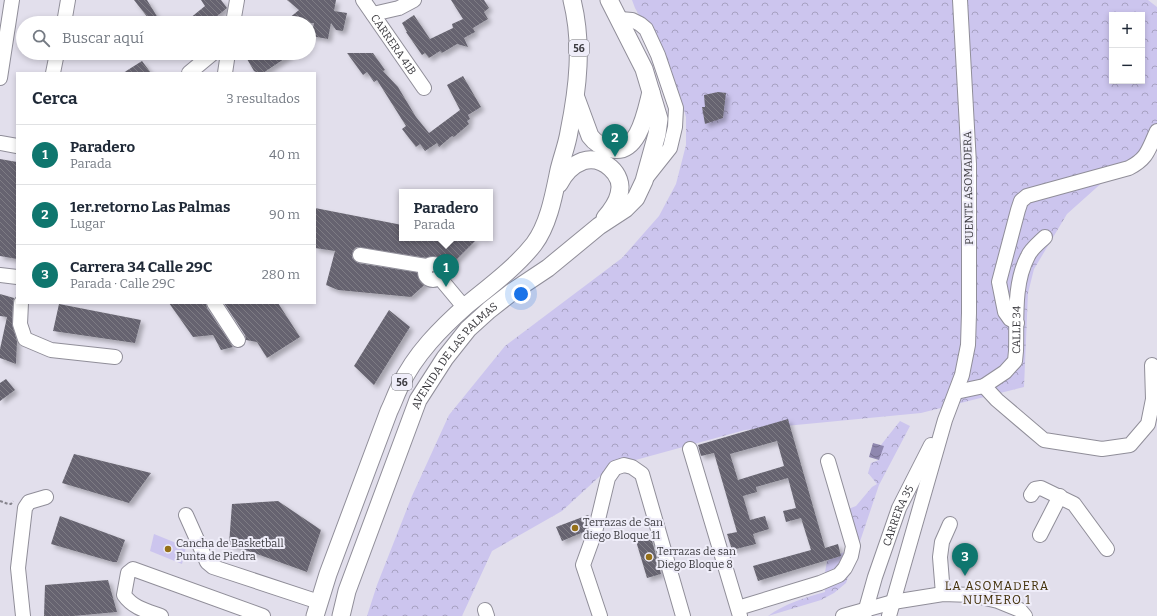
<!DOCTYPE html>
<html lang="es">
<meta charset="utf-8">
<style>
:root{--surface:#fff;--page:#f2f2f3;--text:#1f2937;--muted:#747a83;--line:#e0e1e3;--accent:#0f766e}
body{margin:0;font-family:Bitter,serif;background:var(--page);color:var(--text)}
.controls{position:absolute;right:12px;top:12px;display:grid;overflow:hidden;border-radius:0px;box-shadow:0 2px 6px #0003}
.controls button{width:36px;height:36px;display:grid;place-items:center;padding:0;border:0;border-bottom:1px solid var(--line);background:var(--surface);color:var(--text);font:20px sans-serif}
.you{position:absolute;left:521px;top:294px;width:14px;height:14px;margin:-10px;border:3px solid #fff;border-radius:50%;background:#1a73e8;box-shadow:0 0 0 6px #1a73e833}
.badge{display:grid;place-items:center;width:26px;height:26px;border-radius:50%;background:var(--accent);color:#fff;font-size:13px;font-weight:700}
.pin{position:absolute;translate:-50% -33px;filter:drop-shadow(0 1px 2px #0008)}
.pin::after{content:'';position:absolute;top:21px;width:14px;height:12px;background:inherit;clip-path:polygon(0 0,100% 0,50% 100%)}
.popup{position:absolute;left:399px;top:189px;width:94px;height:52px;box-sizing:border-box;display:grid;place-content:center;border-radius:0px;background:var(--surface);filter:drop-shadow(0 1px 3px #0005);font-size:13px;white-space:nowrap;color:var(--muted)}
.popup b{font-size:15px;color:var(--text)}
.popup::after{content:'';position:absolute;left:50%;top:100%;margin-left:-8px;border:8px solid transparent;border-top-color:var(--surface)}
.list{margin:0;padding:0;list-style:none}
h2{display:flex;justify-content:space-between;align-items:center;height:52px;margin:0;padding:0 16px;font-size:17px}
h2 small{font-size:13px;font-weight:400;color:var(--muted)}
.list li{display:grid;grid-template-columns:26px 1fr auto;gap:12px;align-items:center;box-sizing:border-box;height:60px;padding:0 16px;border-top:1px solid var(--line)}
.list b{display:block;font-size:15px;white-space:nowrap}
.list p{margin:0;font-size:13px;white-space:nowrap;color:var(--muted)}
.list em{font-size:13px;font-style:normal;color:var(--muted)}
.icon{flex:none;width:22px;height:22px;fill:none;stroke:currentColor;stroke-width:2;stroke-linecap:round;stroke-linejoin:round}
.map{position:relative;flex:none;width:1157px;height:616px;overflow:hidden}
.search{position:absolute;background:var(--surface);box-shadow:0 2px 6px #0003;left:16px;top:16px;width:300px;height:44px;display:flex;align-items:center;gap:10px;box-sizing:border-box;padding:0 14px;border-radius:22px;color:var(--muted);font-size:15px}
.panel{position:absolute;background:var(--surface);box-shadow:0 2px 6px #0003;left:16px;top:72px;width:300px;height:232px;border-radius:0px}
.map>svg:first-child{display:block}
</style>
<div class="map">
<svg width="1157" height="616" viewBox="0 0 1157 616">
<defs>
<pattern id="park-crowns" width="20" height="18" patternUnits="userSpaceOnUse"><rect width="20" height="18" fill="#ccc5ee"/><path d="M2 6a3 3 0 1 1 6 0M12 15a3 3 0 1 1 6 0" fill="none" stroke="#a7a1c2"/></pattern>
<pattern id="water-waves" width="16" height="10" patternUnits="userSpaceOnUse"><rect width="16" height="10" fill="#8f87af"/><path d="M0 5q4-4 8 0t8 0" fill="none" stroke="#766f90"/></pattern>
<pattern id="building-back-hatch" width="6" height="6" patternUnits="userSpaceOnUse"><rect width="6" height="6" fill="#66646f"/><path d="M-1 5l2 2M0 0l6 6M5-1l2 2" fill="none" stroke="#7e7c84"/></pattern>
<filter id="shadow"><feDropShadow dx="3.5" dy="3.5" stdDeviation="2" flood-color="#0004"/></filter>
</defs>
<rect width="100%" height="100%" fill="#e2dfec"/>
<!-- park -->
<path fill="url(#park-crowns)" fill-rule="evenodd" d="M 632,0 L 1148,0 L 1157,7 L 1157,138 L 1105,180 L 1067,214 L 1034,269 L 1028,293 L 1024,387 L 921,413 L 745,430 L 610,467 L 562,511 L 492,551 L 462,616 L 367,616 L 377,585 L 412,496 L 449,415 L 505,346 L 622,258 L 659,216 L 676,184 L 686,145 L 686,117 L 679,93 L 658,49 L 635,8 ZM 1112,15 L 1142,15 L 1142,81 L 1112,81 Z
M 900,421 L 910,426 L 879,485 L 846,583 L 834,593 L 821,600 L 768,616 C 784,604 806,597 825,592 L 824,578 L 827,561 L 844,552 L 851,539 L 843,511 L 856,506 L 872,487 L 877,484 L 868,473 L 871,463 L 879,460 L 883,446 L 881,445 Z"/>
<!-- garden -->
<path fill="#ccc5ee" d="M 154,534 L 186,547 L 182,564 L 150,551 Z"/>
<!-- water -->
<path fill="url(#water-waves)" d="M 873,443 L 884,446 L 879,460 L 869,457 Z"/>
<!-- building -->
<path fill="url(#building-back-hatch)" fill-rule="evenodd" filter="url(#shadow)" d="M 134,0 L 147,0 L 161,23 L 152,23 Z
M 201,0 L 221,0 L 227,8 L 216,17 L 221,23 L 184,23 L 205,6 Z
M 287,0 L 336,0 L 334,11 L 347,13 L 343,31 L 336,30 L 331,23 L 328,39 L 311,36 L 314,23 L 283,23 L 299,10 Z
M 451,0 L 484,0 L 489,8 L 484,12 L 488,19 L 473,28 L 475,32 L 464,38 L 468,47 L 457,44 L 442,53 L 440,51 L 429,58 L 425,53 L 422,55 L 406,32 L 407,32 L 402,23 L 414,15 L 430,39 L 453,28 L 452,24 L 463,19 Z
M 253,53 L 293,53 L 263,73 L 258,73 L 254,71 L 247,59 Z
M 347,53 L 373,53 L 385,70 L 383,71 L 398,87 L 416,117 L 429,133 L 460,110 L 447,85 L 463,76 L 481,107 L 468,115 L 470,119 L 467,121 L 469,124 L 454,137 L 452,136 L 439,147 L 437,143 L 425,151 L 420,144 L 416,147 L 402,129 L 406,126 L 377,80 L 374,82 L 367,72 L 363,75 Z
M 142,61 L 151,73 L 123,73 Z
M 718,92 L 726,93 L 723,118 L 705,124 L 702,107 L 705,107 L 704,95 Z
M 0,159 L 17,162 L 17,259 L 0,256 Z
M 315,208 L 402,225 L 402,238 L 465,238 L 476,240 L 456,260 L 432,260 L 427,258 L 357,247 L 354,249 L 352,254 L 352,258 L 358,263 L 428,274 L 431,279 L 411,297 L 338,290 L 326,285 L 335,251 L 315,248 Z
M 0,294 L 14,298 L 13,303 L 12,324 L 17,341 L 16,364 L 0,358 L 0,349 L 7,317 L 0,316 Z
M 169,303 L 206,303 L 207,308 L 233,347 L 221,350 L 213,335 L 193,337 Z
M 224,303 L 278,303 L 300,337 L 267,358 L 257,342 L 246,340 L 245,335 Z
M 59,304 L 141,320 L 135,343 L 53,331 Z
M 389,310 L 410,327 L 374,385 L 354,366 Z
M 6,379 L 15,390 L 0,401 L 0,383 Z
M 788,419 L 825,548 L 838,544 L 841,556 L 758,581 L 753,566 L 811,550 L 801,518 L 786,522 L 783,511 L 796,508 L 788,478 L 756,487 L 757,492 L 743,496 L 750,520 L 765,516 L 769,529 L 753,534 L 756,544 L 732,550 L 727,534 L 737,532 L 714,453 L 701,456 L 698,445 ZM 777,441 L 784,466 L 738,480 L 730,454 Z
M 74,454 L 151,473 L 129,503 L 62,483 Z
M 278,501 L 321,530 L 307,572 L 229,544 L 232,504 Z
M 588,515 L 590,518 L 586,531 L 562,541 L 556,527 Z
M 60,516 L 125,540 L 117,562 L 113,562 L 51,544 Z
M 651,537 L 661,574 L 647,578 L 636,541 Z
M 108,580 L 117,612 L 73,616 L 44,616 L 45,585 Z"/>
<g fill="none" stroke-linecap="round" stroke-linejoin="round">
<!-- minor casing -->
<g stroke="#908e99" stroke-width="16">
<g id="minor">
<path id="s1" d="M 363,0 L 424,88"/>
<path d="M 373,14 L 399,8 L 414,0"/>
<path d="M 620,19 L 632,20 L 640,24 L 646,29 L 658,55 L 676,108 L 675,127 L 670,148 L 647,177"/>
<path d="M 64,23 L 68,0"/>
<path d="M 233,23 L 237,0"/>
<path d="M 53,73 L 57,53"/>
<path d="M 189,73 L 213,53"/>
<path d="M 225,73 L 228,53"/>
<path d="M 0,78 L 12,0"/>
<path d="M 0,143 L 17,146"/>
<path d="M 360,255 L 426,266"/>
<circle cx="433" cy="272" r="8"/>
<path d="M 0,275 L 17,277"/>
<path d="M 439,277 L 459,301 L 467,306"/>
<path d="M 21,303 L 20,324 L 25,339 L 51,350 L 115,357"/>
<path d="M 214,303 L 238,340"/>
<path d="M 1017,323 L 1010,319 L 1005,312 L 999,282 L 1018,210 L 1021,201 L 1027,196 L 1129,168 C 1148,158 1148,150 1157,131"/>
<path d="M 984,386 L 997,400 L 1044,440 L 1102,449 L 1130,445 L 1148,424 L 1153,399 L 1152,365"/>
<path id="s2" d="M 956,392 L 984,386 L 1005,372 L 1015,361 L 1016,351 C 1017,321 1013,284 1028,256 C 1031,249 1039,243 1045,237"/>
<path d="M 690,449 L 740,616"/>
<path d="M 1031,495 L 1035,489 L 1041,488 L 1074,504 L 1107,549"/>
<path d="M 186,515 L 207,562 L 213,567 L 319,602"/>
<path d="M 1040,535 L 1060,496"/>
<path d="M 943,594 L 940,557 L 942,542 L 950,524"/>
<path d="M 738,608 L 820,583 L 839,575 L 845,568 L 851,556 L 853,546 L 828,461"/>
<path d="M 485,610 L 487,616"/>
<path d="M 23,616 L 18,568 L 25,508 L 29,502 L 46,497"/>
<path d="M 161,616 C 147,611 133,608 124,595 L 128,573 L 133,569 L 263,616"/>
<path d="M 600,616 L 583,565 L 595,532 L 608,478 L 615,468 L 624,465 L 632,467 L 642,474 L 683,616"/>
<path d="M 843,616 L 893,602 L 943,594 L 972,595 L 998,601 L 1020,610 L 1025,616"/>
<path id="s3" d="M 864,616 L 875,577 L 899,508 L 931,445"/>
<path d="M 889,616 L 945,420 L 962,375 L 968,345 L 969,313 L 969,164 L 960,0"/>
</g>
</g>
<!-- major casing -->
<g stroke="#908e99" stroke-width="19">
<g id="major">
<path d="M 576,98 L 590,136 C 595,143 602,147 611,149 C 639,155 646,111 651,92"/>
<path d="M 559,184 C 564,174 572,165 583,161 C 602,155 625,174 619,194 C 617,203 611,211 605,218"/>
<path d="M 315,616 L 328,574 L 389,411 C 393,403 396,394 400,386 C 415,354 441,328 467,305 C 489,287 516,267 534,244 C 549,224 554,194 559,170 C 562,157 567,145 569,132 C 578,88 583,44 572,0"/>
<path id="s4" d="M 341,616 L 347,591 L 418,400 L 445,358 L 468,329 L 489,310 L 512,292 L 548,268 L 599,226 L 625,209 L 636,198 L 644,181 L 657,134 L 659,119 L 644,69 L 609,0"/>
</g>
</g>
<!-- path -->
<path stroke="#86848d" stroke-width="2" stroke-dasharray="3 2" stroke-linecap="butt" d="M 0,501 L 8,504 L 11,504 L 13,501"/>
<!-- minor -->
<use href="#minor" stroke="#fff" stroke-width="14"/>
<!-- major -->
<use href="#major" stroke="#fff" stroke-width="17"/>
</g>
<!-- markers -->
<g fill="#957019" stroke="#efedf9" stroke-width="1.5">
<circle cx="575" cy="528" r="4"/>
<circle cx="168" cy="549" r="4"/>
<circle cx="649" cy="557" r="4"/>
</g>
<g text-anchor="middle" stroke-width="4" stroke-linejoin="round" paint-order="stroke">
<!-- shield labels -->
<g fill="#efedf9" stroke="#717077" stroke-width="1">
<rect x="569" y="40" width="20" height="16" rx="3"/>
<rect x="392" y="374" width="20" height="16" rx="3"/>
</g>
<g font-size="10" font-weight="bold" fill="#3b3a3f">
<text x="579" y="52">56</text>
<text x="402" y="386">56</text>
</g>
<!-- street labels -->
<g font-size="11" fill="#3b3a3f" stroke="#efedf9">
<text dy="4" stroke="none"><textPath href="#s1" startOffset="54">CARRERA 41B</textPath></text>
<text transform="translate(968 188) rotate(-91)" y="4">PUENTE ASOMADERA</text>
<text dy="4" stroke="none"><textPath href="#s2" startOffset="100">CALLE 34</textPath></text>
<text dy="4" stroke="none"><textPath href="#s4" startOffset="287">AVENIDA DE LAS PALMAS</textPath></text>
<text dy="4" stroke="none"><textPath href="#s3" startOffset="106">CARRERA 35</textPath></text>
</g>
<!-- poi labels -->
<g font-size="11" fill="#3b3a3f" stroke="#efedf9" text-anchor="start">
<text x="583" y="526">Terrazas de San<tspan x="583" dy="13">diego Bloque 11</tspan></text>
<text x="176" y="547">Cancha de Basketball<tspan x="176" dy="13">Punta de Piedra</tspan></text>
<text x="657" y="555">Terrazas de san<tspan x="657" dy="13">Diego Bloque 8</tspan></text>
</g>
<!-- neighbourhood labels -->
<g font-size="12" letter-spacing="1" fill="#412f07" stroke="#efedf9">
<text x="997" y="590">LA ASOMADERA<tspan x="997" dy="14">NUMERO 1</tspan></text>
</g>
</g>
</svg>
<div class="controls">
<button>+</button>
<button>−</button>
</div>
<div class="you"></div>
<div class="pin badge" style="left:446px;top:287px">1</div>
<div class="popup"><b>Paradero</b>Parada</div>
<div class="pin badge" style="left:615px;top:157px">2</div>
<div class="pin badge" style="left:965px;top:576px">3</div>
<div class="search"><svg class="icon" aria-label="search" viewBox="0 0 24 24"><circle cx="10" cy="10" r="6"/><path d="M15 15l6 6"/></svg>Buscar aquí</div>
<section class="panel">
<h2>Cerca<small>3 resultados</small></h2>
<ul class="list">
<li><span class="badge">1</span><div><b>Paradero</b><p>Parada</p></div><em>40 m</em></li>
<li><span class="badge">2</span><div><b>1er.retorno Las Palmas</b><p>Lugar</p></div><em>90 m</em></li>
<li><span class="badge">3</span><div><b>Carrera 34 Calle 29C</b><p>Parada · Calle 29C</p></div><em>280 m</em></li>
</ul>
</section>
</div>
